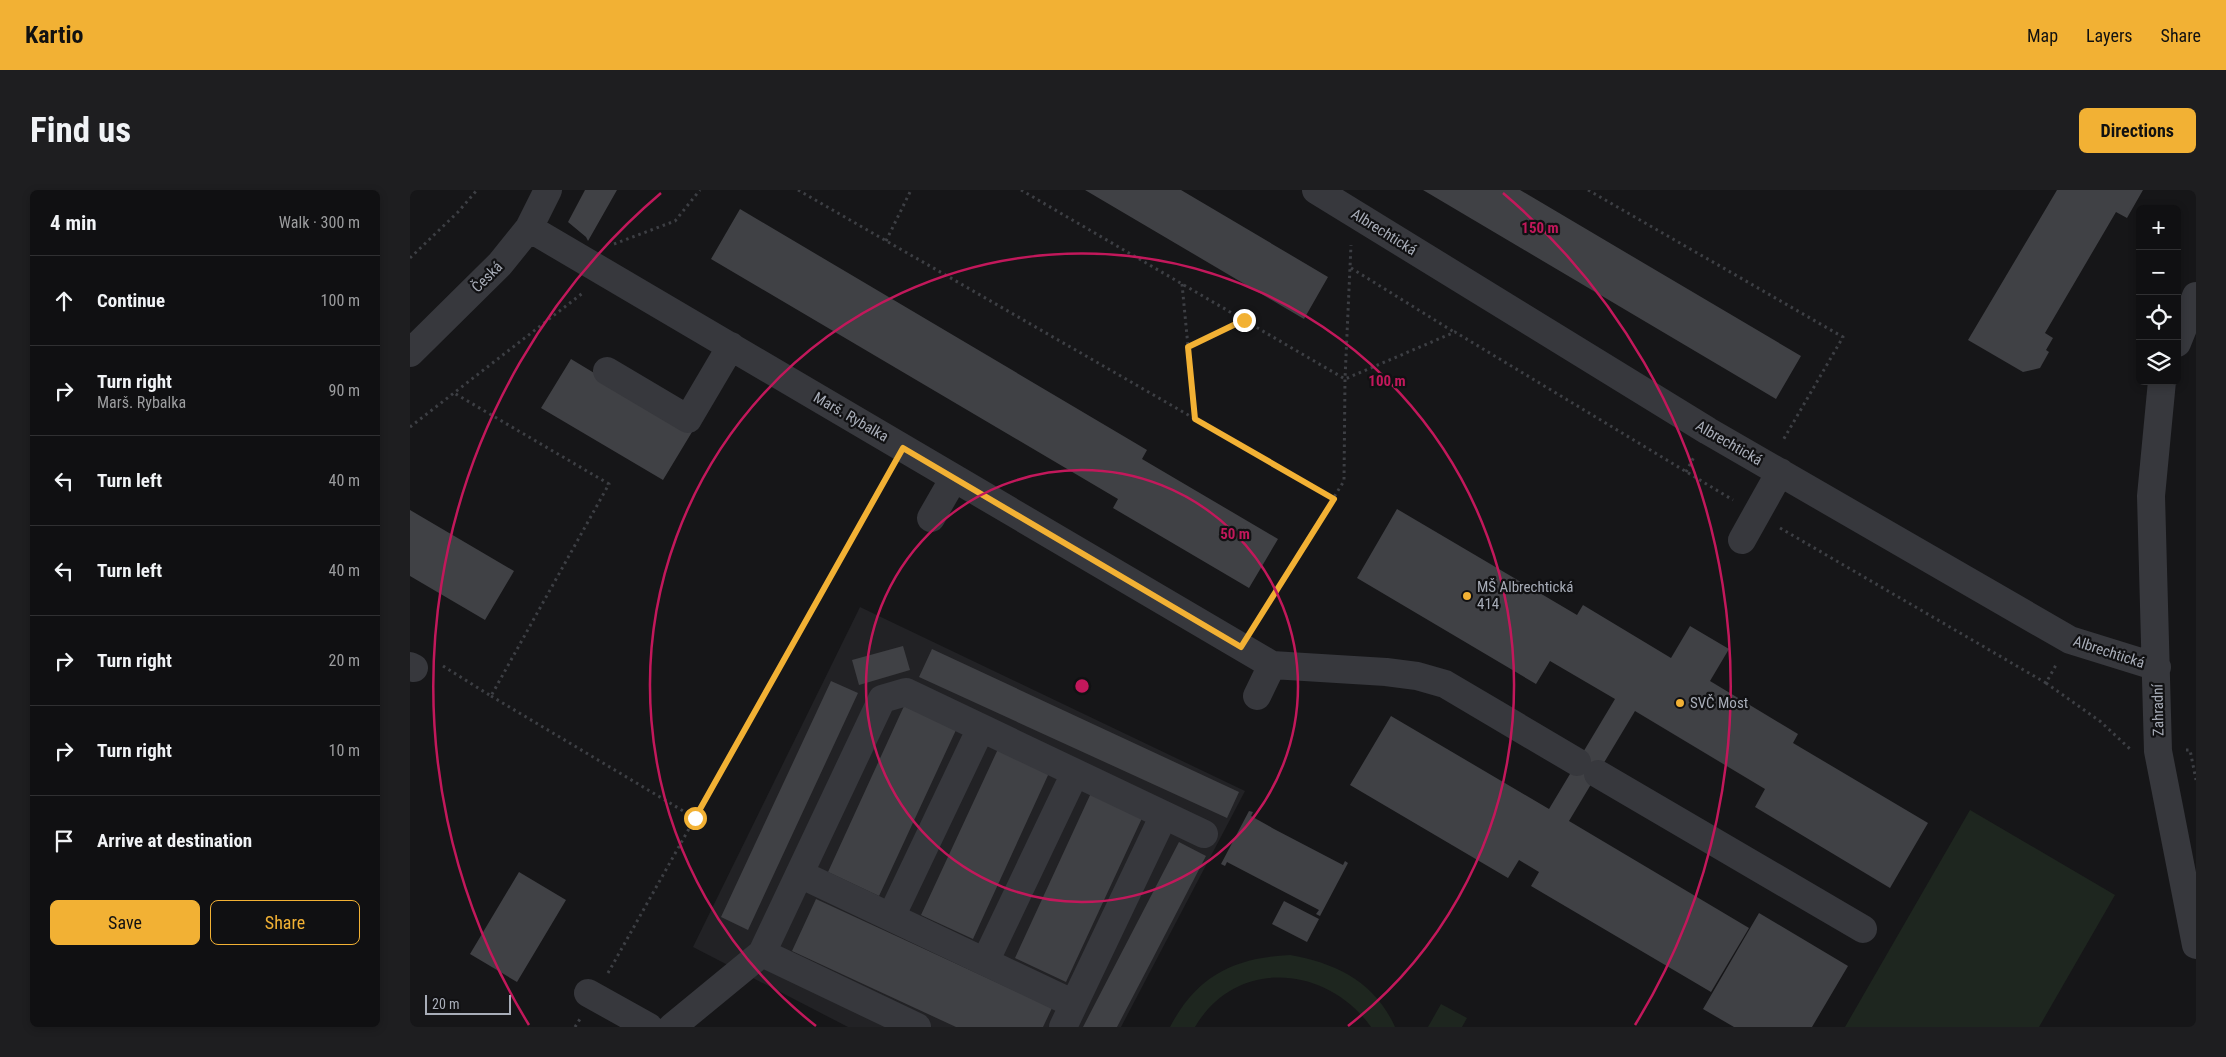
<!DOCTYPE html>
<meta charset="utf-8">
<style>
:root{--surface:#101012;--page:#1e1e20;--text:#f1f3f6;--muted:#9c9d9f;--line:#303032;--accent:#f2b134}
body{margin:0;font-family:"Roboto Condensed",sans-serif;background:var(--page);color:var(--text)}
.controls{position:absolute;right:15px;top:15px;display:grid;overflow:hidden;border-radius:8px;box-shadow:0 2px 8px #0003}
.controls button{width:45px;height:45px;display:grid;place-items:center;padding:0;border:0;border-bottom:1px solid var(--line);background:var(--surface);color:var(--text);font:25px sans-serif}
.scale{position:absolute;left:15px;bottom:12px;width:86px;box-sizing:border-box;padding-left:5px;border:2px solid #a8adb8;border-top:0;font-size:14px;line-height:18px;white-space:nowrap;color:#a8adb8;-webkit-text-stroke:4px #111113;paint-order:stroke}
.stop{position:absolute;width:15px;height:15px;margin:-11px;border:4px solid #f2b134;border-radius:50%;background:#fff}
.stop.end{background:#f2b134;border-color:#fff;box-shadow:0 1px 5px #0008}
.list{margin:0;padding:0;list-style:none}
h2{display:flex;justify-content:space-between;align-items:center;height:65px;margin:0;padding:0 20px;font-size:21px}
h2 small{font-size:16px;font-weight:400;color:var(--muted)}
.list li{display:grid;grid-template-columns:32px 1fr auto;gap:15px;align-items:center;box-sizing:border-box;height:90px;padding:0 20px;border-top:1px solid var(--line)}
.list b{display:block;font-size:19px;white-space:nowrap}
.list p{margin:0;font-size:16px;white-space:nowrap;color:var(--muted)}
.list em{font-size:16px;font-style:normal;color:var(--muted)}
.actions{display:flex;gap:10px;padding:15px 20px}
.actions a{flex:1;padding:11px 0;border:1px solid var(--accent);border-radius:8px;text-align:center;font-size:18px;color:var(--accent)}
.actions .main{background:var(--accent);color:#111}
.icon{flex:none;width:28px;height:28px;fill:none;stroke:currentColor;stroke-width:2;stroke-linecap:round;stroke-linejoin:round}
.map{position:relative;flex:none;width:1786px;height:837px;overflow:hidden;border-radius:8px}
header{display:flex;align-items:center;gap:30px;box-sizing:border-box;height:70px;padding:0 25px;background:var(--accent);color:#111}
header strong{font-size:24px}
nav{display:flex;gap:28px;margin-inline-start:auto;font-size:18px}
.intro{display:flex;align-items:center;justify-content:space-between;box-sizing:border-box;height:120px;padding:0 30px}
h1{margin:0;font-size:35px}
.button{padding:12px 22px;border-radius:8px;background:var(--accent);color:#111;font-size:18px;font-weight:700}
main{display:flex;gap:30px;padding:0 30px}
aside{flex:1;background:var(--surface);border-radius:8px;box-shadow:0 2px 8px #0003}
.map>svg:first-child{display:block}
</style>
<header>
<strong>Kartio</strong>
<nav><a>Map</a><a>Layers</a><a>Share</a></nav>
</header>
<div class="intro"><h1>Find us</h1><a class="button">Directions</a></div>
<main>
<aside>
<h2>4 min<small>Walk · 300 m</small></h2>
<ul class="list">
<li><svg class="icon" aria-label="ahead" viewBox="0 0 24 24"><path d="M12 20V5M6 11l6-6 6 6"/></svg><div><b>Continue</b></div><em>100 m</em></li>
<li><svg class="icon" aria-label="right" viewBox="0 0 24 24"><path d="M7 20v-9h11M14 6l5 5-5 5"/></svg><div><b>Turn right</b><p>Marš. Rybalka</p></div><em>90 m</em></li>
<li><svg class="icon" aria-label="left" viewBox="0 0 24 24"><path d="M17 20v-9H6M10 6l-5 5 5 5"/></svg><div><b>Turn left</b></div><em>40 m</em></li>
<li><svg class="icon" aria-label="left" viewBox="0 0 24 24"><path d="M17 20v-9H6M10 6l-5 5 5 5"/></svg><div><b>Turn left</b></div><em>40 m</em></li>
<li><svg class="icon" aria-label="right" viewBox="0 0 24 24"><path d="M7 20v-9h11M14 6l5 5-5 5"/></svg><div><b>Turn right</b></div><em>20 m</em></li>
<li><svg class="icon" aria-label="right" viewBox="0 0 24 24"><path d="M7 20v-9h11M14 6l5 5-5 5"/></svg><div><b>Turn right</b></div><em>10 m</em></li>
<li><svg class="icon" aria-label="arrive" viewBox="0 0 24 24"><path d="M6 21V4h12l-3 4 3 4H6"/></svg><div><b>Arrive at destination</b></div></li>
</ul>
<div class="actions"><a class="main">Save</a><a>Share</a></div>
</aside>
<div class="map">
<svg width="1786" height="837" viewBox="0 0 1786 837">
<rect width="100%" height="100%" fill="#161618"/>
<!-- built -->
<path fill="#222225" d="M 450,417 L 835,601 L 711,837 L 438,837 L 283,757 Z"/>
<!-- green -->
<path fill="#1e261f" d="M 1560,620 L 1705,705 L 1629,837 L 1435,837 Z
M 880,765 C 926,773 965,792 985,837 L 961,837 C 917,775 826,767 785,837 L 760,837 C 787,786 823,768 880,765 Z
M 1031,814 L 1057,828 L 1052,837 L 1018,837 Z"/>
<!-- building -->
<path fill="#404145" d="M 175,0 L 207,0 L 178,51 L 176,47 L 158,32 Z
M 675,0 L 771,0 L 918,87 L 894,129 Z
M 1013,0 L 1110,0 L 1391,166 L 1366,209 Z
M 1647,0 L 1733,0 L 1717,28 L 1706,22 L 1635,143 L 1643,148 L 1636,160 L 1639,162 L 1630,178 L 1613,182 L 1558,150 Z
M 330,19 L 737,260 L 732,269 L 868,349 L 839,398 L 703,318 L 708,309 L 301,69 Z
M 161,169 L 282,242 L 253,290 L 131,218 Z
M 987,319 L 1167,425 L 1173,415 L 1261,468 L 1280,436 L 1319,459 L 1300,491 L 1388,544 L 1383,553 L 1518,633 L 1480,698 L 1345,617 L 1355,599 L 1225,521 L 1159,631 L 1339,738 L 1301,802 L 1121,696 L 1129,682 L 1109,670 L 1098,688 L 940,595 L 981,526 L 1139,619 L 1205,509 L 1140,471 L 1126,494 L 947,388 Z
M 0,320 L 104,381 L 75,430 L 0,386 Z
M 493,456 L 500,480 L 449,495 L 442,470 Z
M 522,459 L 829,602 L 817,628 L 509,487 Z
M 421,491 L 448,503 L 338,740 L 311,727 Z
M 494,516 L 546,540 L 469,706 L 418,682 Z
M 588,559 L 639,583 L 563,749 L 511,725 Z
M 681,603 L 733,626 L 656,792 L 605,768 Z
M 839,621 L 843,622 L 841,626 L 864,639 L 933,675 L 935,671 L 938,673 L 910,726 L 906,724 L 909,720 L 817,672 L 815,676 L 811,674 Z
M 769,652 L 796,666 L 742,770 L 707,837 L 673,837 Z
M 109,682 L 156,710 L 107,792 L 60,764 Z
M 406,709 L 642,818 L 633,837 L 546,837 L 382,761 Z
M 874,711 L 909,729 L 897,752 L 862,734 Z
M 1349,723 L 1438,776 L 1402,837 L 1324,837 L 1293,819 Z"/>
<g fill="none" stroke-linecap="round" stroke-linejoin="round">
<!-- path -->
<path stroke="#3d3f44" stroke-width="3" stroke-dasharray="2.5 4" stroke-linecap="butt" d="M 388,0 L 924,309
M 611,0 L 935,189 L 1045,142 L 1323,310
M 1178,0 L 1433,147 L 1372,252
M 476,51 L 501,0
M 204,54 L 265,31 L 290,0
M 0,68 L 48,22 L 67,0
M 941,78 L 1044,142
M 772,94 L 785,229
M 778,157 L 834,130
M 0,237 L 174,102
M 1276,282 L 1285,265
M 1370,338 L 1636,493 L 1646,475
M 845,433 L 934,291 L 935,189 L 941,55
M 33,476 L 81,506 L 199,294 L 44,203
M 1636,493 L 1691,532 L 1720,559
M 81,506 L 285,628 L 479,282
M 1776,560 L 1780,560 L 1786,590
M 198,783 L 285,628
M 165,837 L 170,829"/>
<!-- minor -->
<path stroke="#37383d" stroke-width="28" d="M 906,0 L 1298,241 L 1660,450 L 1747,477
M 119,38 L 862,475 L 847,506
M 1767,153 L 1786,106
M 0,163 L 90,74 L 119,38 L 138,0
M 197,181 L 278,229 L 321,156
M 1752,191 L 1741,306 L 1748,561 L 1786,755
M 521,328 L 544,288
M 1332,350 L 1370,282
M 862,475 L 976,482 L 1007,486 L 1035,494 L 1167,572
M 0,476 L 4,478
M 1188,584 L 1453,739
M 390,684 L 664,814
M 481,727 L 571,538
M 352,763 L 507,837
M 575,772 L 665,583
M 178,803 L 239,837
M 262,837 L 352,763 L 472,509 L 496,502 L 794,644
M 653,837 L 754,625"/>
</g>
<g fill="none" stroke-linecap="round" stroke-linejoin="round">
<!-- route -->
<path stroke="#f2b134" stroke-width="6" d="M 285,628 L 493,258 L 831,457 L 924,309 L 785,229 L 778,157 L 834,130"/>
</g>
<!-- distance rings -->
<g fill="none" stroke="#c2185b" stroke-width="2.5">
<circle cx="672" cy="496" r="216"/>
<path d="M406 836A432 432 0 1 1 938 836"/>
<path d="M119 835A648 648 0 0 1 251 3M1093 3A648 648 0 0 1 1225 835"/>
</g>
<!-- markers -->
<g fill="#f2b134" stroke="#111113" stroke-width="2">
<circle cx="1057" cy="406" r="5"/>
<circle cx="1270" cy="513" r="5"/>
</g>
<g text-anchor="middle" stroke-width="4.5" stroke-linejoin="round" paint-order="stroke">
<!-- street labels -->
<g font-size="15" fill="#a8adb8" stroke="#111113">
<text transform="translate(974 42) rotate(32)" y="5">Albrechtická</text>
<text transform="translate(77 87) rotate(-45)" y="5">Česká</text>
<text transform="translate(441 227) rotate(30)" y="5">Marš. Rybalka</text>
<text transform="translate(1319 253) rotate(30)" y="5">Albrechtická</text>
<text transform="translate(1699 462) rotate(18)" y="5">Albrechtická</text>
<text transform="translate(1748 520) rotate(-91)" y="5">Zahradní</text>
</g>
<!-- poi labels -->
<g font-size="15" fill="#a8adb8" stroke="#111113" text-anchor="start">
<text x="1067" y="402">MŠ Albrechtická<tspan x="1067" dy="17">414</tspan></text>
<text x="1280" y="518">SVČ Most</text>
</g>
</g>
<circle cx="672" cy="496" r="8" fill="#c2185b" stroke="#111113" stroke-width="2.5"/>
<g font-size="15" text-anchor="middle" font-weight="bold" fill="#c2185b" stroke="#111113" stroke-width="4.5" stroke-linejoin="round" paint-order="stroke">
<text x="1130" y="43">150 m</text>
<text x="977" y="196">100 m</text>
<text x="825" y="349">50 m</text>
</g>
</svg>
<div class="controls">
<button>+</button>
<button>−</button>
<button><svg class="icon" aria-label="locate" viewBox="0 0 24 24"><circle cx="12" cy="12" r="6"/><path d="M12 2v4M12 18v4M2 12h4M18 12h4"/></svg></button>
<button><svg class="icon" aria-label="layers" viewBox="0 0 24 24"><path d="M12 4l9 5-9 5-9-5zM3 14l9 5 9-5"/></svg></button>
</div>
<div class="scale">20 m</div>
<div class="stop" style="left:285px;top:628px"></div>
<div class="stop end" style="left:834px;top:130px"></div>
</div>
</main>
